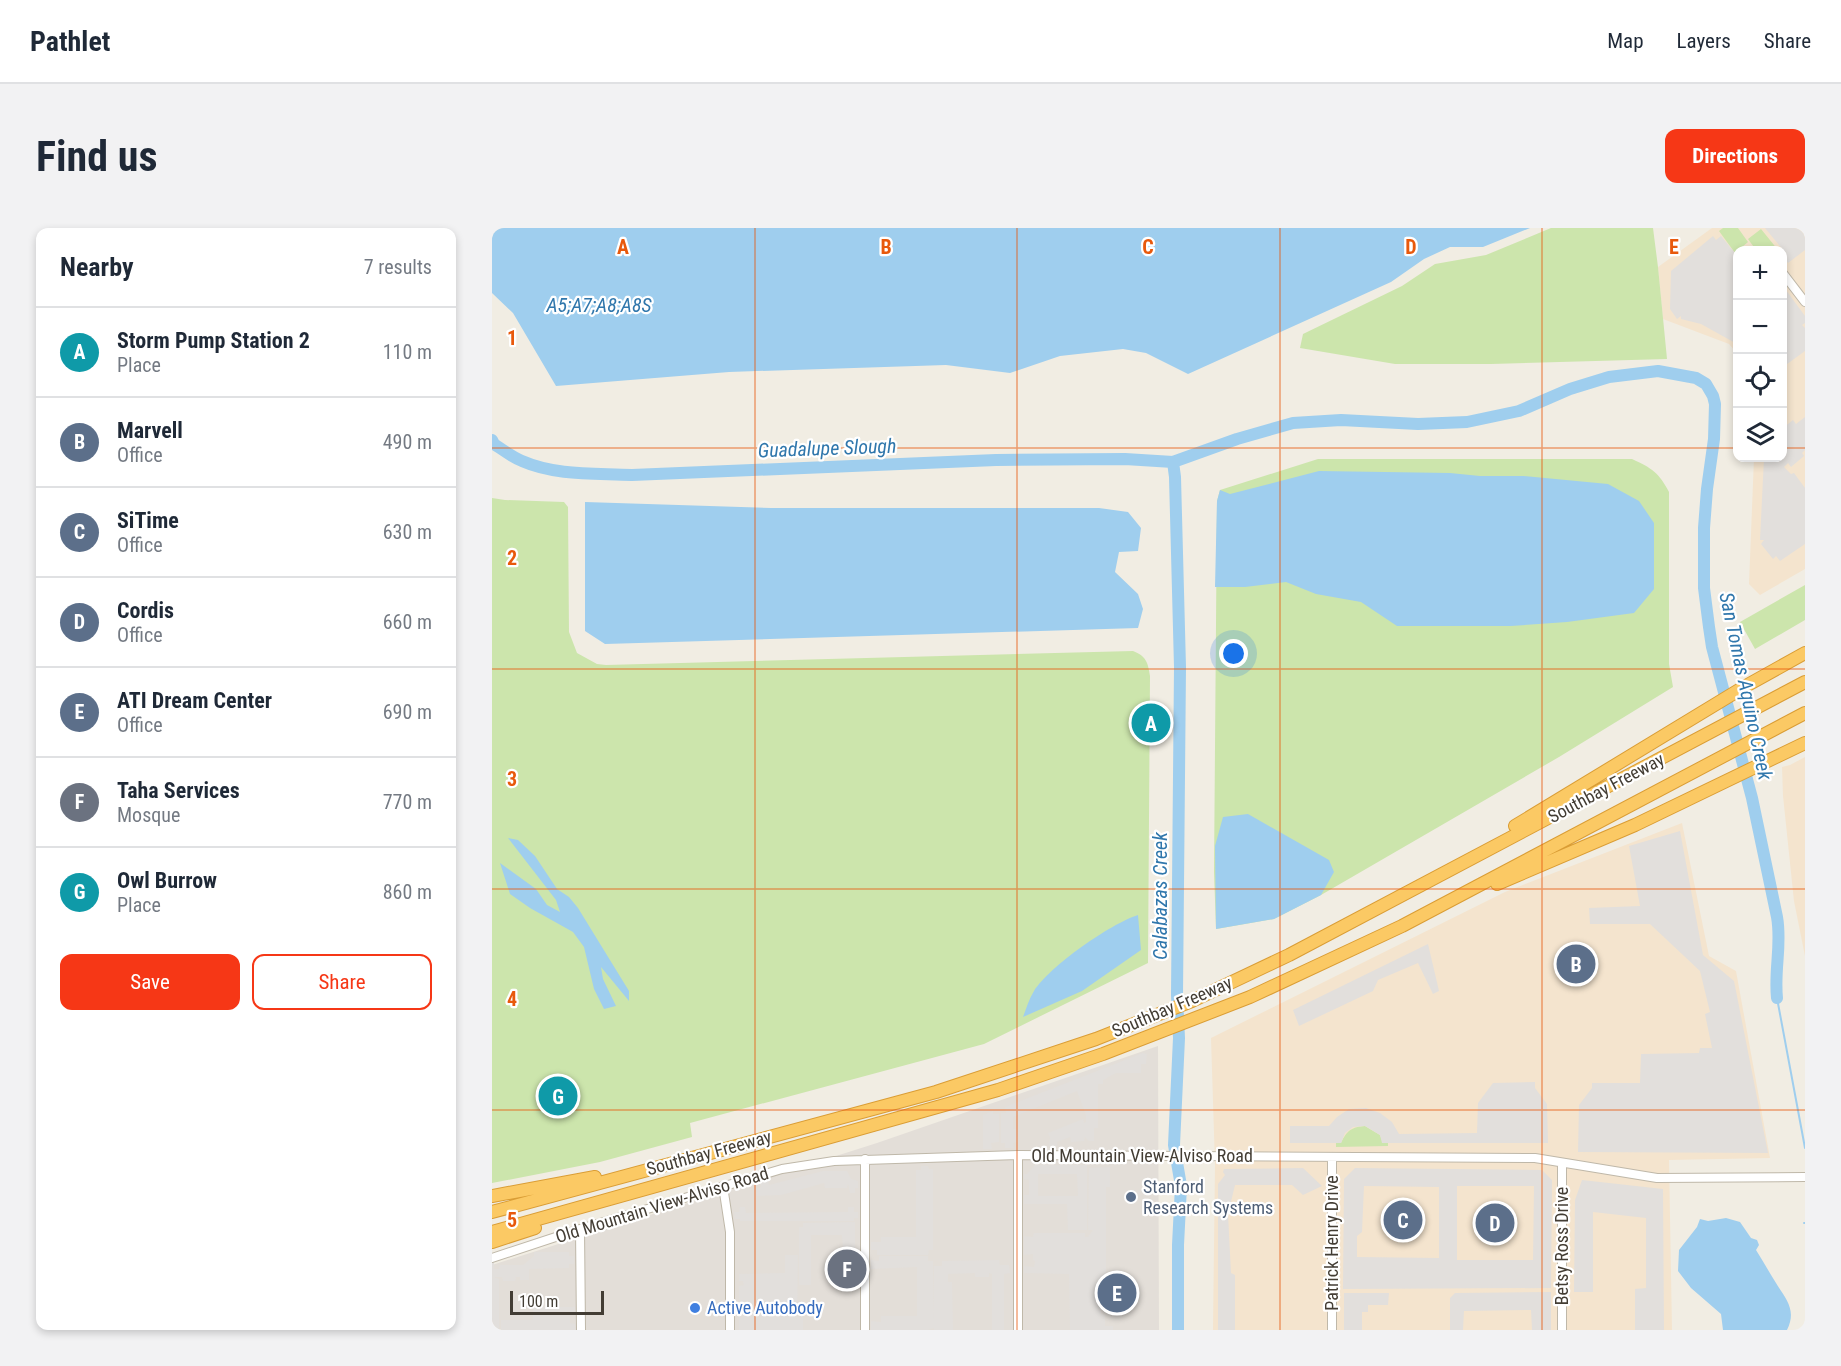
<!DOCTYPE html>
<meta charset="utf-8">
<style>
:root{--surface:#fff;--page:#f2f2f3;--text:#1f2937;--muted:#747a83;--line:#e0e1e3;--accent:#f63716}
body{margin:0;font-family:"Roboto Condensed",sans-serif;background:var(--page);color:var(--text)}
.controls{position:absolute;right:18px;top:18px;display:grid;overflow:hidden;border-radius:12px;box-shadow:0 3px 9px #0003}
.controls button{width:54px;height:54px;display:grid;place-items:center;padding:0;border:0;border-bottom:2px solid var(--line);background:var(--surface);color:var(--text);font:30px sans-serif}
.scale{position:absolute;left:18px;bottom:15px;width:94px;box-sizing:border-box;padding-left:6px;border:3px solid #433d34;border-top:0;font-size:16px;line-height:21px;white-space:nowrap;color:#433d34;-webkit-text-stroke:4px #fff;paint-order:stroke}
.you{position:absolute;left:742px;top:426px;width:21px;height:21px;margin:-15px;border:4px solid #fff;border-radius:50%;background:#1a73e8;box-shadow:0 0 0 9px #1a73e833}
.badge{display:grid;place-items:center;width:39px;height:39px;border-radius:50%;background:var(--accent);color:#fff;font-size:20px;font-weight:700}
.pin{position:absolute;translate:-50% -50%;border:3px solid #fff;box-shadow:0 2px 6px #0006}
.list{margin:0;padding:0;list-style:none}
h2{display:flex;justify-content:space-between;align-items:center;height:78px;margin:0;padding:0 24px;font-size:26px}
h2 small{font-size:20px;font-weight:400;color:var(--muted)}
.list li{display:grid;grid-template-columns:39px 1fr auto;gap:18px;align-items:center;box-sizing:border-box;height:90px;padding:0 24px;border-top:2px solid var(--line)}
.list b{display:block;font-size:22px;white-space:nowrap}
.list p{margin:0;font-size:20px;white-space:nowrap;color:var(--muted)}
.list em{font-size:20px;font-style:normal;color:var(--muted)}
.actions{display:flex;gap:12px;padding:18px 24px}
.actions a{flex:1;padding:14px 0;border:2px solid var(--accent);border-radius:12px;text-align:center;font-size:21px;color:var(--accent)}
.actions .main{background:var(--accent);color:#fff}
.icon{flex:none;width:33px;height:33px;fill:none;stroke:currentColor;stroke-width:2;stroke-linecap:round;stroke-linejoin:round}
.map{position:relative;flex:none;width:1313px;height:1102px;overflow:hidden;border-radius:12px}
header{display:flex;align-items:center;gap:36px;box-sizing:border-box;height:84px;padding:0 30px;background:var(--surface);border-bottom:2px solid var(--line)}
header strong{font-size:28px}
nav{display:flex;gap:33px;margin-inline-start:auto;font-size:21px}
.intro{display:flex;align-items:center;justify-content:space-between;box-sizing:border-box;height:144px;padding:0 36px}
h1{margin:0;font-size:42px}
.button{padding:15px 27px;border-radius:12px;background:var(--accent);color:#fff;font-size:21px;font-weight:700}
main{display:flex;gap:36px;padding:0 36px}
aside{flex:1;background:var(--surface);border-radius:12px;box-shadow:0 3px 9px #0003}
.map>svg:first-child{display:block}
</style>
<header>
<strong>Pathlet</strong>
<nav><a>Map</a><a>Layers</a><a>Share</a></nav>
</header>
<div class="intro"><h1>Find us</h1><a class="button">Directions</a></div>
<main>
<aside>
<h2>Nearby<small>7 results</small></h2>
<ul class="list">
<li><span class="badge" style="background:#0f9aa8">A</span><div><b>Storm Pump Station 2</b><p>Place</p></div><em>110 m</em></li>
<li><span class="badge" style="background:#5c6f8a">B</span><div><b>Marvell</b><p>Office</p></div><em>490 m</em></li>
<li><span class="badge" style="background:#5c6f8a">C</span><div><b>SiTime</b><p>Office</p></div><em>630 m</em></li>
<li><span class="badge" style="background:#5c6f8a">D</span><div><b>Cordis</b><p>Office</p></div><em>660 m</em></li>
<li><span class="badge" style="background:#5c6f8a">E</span><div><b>ATI Dream Center</b><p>Office</p></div><em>690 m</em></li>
<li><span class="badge" style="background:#6b7280">F</span><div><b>Taha Services</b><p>Mosque</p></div><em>770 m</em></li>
<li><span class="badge" style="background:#0f9aa8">G</span><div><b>Owl Burrow</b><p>Place</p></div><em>860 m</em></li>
</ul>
<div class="actions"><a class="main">Save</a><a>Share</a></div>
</aside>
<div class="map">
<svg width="1313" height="1102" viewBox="0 0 1313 1102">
<rect width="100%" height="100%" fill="#f1ede3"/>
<!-- commercial -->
<path fill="#f4e4ce" d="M 1220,0 L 1313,0 L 1313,341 L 1268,367 L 1257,356 L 1262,230 L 1290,230 L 1290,22 L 1246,22 L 1245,125 L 1237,116 L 1171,91 L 1166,39 Z
M 1313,529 L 1313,728 L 1302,673 L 1291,568 L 1290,539 L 1298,537 Z
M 1190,595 L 1217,728 L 1244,743 L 1278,930 L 1177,932 L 1180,1102 L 721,1102 L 723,937 L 719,810 L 1013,664 Z"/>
<!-- industrial -->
<path fill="#e3ded8" d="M 666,818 L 667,1102 L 0,1102 L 0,1037 L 385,915 Z"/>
<!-- green -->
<path fill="#cce5ac" d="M 1059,0 L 1161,0 L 1166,39 L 1175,131 L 999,136 L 903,136 L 808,120 L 811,106 L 910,58 L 943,36 L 994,27 Z
M 1231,0 L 1246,0 L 1256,14 L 1243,25 L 1227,3 Z
M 1269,1 L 1286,22 L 1264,22 L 1256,11 Z
M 826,231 L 1140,231 C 1160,240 1167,245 1177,264 L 1177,436 L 1181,459 L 1067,529 L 829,667 L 782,691 L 724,701 L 722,644 L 725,273 L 728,262 Z
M 0,270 L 13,272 L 72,274 L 76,279 L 77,404 L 85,425 L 105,436 L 114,437 L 641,423 C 654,428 656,434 658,448 L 656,735 L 492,816 L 198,895 L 200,909 L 108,934 L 0,955 Z
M 1313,357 L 1313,392 L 1263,421 L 1248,394 Z
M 873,898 L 888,907 L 891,915 L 896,915 L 896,918 L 844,919 L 844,915 L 849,915 C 855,902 860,899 873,898 Z"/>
<!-- parking -->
<path fill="#e2dfdc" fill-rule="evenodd" d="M 1273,0 L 1313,0 L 1313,22 L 1296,35 L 1293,31 L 1291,32 L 1292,23 Z
M 1221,8 L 1224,12 L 1229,8 L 1243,25 L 1245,24 L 1245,116 L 1209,96 L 1189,91 L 1189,88 L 1185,91 L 1178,81 L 1179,43 Z
M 1291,58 L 1313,88 L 1313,95 L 1310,97 L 1313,100 L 1313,123 L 1291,139 Z
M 1313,189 L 1313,222 L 1310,225 L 1312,228 L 1299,239 L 1296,235 L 1292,239 L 1299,246 L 1302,245 L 1313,260 L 1313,316 L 1288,333 L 1284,328 L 1281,331 L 1269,316 L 1272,312 L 1268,312 L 1272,230 L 1290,230 L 1291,200 L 1301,192 L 1304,196 Z
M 1188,603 L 1211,727 L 1242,753 L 1276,925 L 1086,924 L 1087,877 L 1100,860 L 1100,855 L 1148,855 L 1149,826 L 1207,825 L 1208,820 L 1220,820 L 1213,786 L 1218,784 L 1208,743 L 1158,696 L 1098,696 L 1097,680 L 1148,678 L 1137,618 Z
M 936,716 L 947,763 L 941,766 L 926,735 L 886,752 L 881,763 L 807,798 L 801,782 Z
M 651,825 L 655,826 L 654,836 L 649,836 L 649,845 L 624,845 L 611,852 L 611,856 L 606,856 L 606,900 L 602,900 L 602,913 L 597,913 L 593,909 L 592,913 L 579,914 L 578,909 L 565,914 L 565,918 L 557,918 L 558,909 L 556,905 L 591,891 L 592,895 L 594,894 L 594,887 L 585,863 L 521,889 L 521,901 L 525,901 L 526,914 L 521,915 L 522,920 L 513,920 L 513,915 L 509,915 L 509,885 L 514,885 L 513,879 Z
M 1043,854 L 1043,860 L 1055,876 L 1056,915 L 890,915 L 888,907 L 873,898 L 861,899 L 853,905 L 849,915 L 798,915 L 798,898 L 837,898 L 845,889 L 857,881 L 874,880 L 888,885 L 900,894 L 907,906 L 985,905 L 986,875 L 1001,855 Z
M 501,883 L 501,886 L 507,886 L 507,914 L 499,915 L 500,921 L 491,921 L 491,887 Z
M 543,937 L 595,937 L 595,1002 L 576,1002 L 575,976 L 532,976 L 532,967 L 537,967 L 537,952 L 532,951 L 532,946 L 535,946 ZM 546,946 L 585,946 L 586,968 L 546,968 Z
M 429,938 L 436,938 L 437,941 L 441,941 L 441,1022 L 437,1022 L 436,1027 L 385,1027 L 385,1022 L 379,1022 L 379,1014 L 389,1014 L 389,1009 L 424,1009 L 424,942 L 429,942 Z
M 618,939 L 618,959 L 614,959 L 614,1067 L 609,1067 L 609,1086 L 613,1087 L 613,1098 L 621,1098 L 621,1102 L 578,1102 L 577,1046 L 532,1045 L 532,1038 L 542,1039 L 543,1033 L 541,1032 L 541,1026 L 532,1027 L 532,1008 L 541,1009 L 542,1005 L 593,1005 L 593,1009 L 596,1009 L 601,1002 L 596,1002 L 597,940 Z
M 811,940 L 830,958 L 811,967 L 800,957 L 743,957 L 736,986 L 739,1045 L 743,1047 L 743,1102 L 726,1102 L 726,956 L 733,947 L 731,944 L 732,941 Z
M 863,940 L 1050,942 L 1060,952 L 1059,1060 L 851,1061 L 852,951 ZM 872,958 L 947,959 L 947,1030 L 865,1029 L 865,1008 L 870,1004 ZM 1042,958 L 1041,1032 L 965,1032 L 965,958 Z
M 331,943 L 355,943 L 359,951 L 366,953 L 366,960 L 363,960 L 363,965 L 358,965 L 356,956 L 355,960 L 333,960 L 332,955 L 289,967 L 265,968 L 264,961 L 269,959 L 268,953 L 275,950 L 277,957 Z
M 1090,952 L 1171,961 L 1172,1102 L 1143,1102 L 1143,1061 L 1154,1060 L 1154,990 L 1101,984 L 1101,1064 L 1082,1064 L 1083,972 Z
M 248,979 L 253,979 L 254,985 L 356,984 L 356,979 L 362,979 L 362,984 L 366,984 L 366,990 L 362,990 L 362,993 L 248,993 L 248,991 L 243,991 L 242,984 L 247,984 Z
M 363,994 L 363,1020 L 351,1020 L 350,1007 L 319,1007 L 319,1057 L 307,1057 L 307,999 L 311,999 L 311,995 Z
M 42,1024 L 77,1024 L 77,1028 L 82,1028 L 82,1036 L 77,1036 L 77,1040 L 37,1041 L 37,1052 L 28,1052 L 28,1049 L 24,1049 L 23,1053 L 11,1053 L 10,1049 L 2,1049 L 7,1051 L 7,1102 L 0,1102 L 0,1034 L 2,1033 L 2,1041 L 7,1041 L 8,1037 L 31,1037 L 42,1028 Z
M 293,1027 L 306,1027 L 305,1089 L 311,1090 L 311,1102 L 247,1102 L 247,1058 L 252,1057 L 251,1053 L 247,1053 L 247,1046 L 293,1045 Z
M 387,1028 L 436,1028 L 436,1033 L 441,1033 L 442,1093 L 442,1038 L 450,1038 L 450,1033 L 507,1032 L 508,1037 L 517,1037 L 518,1045 L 512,1046 L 512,1102 L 500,1102 L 500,1046 L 497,1045 L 497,1049 L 483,1049 L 483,1045 L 456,1046 L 456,1054 L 460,1054 L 461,1102 L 442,1102 L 442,1100 L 436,1102 L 379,1102 L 379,1093 L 389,1094 L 389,1088 L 425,1088 L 425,1039 L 379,1041 L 379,1032 L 387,1033 Z
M 1059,1064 L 1059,1102 L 1040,1102 L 1039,1082 L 972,1083 L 971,1102 L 958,1102 L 958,1070 L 963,1065 Z
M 852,1065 L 897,1065 L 896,1077 L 876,1077 L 876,1084 L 870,1084 L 870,1102 L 852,1102 Z
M 41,1079 L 83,1079 L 83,1086 L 78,1087 L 78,1095 L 83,1096 L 83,1102 L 9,1102 L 9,1092 L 41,1092 Z"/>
<!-- water -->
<path fill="#9fceee" d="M 0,0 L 1038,0 L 991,19 L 958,19 L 932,31 L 899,54 L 696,146 L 654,125 L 631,121 L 568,128 L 518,145 L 454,137 L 237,144 L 64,158 L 21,85 L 0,65 Z
M 827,243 L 958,245 L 988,248 L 1031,248 L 1116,256 L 1147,273 L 1162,295 L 1162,361 L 1142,385 L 1075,394 L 1019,398 L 905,398 L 869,374 L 824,366 L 794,354 L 753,359 L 723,359 L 725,273 L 728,262 L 738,266 Z
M 93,274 L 279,280 L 607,280 L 636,284 L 649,300 L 646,323 L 627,324 L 623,344 L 646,366 L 651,381 L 646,400 L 113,416 L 93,403 Z
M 756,586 L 837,632 L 842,644 L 829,667 L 782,691 L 724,701 L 723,618 L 731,589 Z
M 16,610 L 26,612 L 43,628 L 65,661 L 77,669 L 86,680 L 137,763 L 137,773 L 109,739 L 111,751 L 124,778 L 112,781 L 102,761 L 92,719 L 81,704 L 38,680 L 18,666 L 8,635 L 44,661 L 55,677 L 68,684 L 64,672 Z
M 646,687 L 649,722 L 590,763 L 531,789 C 534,781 537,771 542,763 C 558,738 618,696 646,687 Z
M 1234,990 L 1248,994 L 1259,1010 L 1265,1012 L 1267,1017 L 1264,1022 C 1271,1033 1277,1044 1284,1055 C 1294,1071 1305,1082 1295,1102 L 1231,1102 L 1229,1086 L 1199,1060 L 1186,1043 L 1187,1022 L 1205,999 L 1208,991 L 1216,993 Z"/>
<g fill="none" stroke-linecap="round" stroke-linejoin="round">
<!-- stream -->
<path stroke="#9fceee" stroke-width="2" d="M 1285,770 L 1313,920
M 1312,995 L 1313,995"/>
<!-- river -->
<path stroke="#9fceee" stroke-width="12" d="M 0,212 L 2,216 C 11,222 20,229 30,233 C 64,248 104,245 140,247 L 504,232 L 633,231 L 681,234 L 745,211 L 801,195 L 849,192 L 926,196 L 975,194 L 1027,183 L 1078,161 L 1117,149 L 1166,143 L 1204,150 L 1214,156 L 1221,168 L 1223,176 L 1222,211 L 1215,261 L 1212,300 L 1212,360 L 1217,399 L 1220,419 L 1260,570 L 1285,689 C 1290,717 1282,741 1285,770
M 681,234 L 683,249 L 688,439 L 685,767 L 687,810 L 682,917 L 689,958 L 686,1017 L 686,1102"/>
<!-- minor casing -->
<g stroke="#bfb8a9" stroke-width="10">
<path id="minor" d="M 1290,44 L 1313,74
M 526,927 L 526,1102
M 840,929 L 840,1102
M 231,958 L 238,1004 L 238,1102
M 88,1001 L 89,1102
M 0,1030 L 88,1001 L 290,941 L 342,933 L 526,927 L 1043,930 L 1165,950 L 1313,949
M 373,1102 L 373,931
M 1070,1102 L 1070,935"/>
</g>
<!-- highway casing -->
<g stroke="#da9d35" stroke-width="14">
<path id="highway" d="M 1023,598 L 1252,459 L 1313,425
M 1005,656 L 1143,597 L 1313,515
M 0,968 L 103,949
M 0,984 L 444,864 L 604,811 L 700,773 L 797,727 L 1313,454
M 0,1004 L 506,862 L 611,826 L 758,769 L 910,698 L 1313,485
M 0,1014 L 43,1000"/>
</g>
<!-- minor -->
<use href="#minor" stroke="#fff" stroke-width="8"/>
<!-- highway -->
<use href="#highway" stroke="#fbc964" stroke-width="12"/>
</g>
<!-- grid -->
<path fill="none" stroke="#e8590c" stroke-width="1.5" stroke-opacity="0.55" d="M 263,0 L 263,1102M 525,0 L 525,1102M 788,0 L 788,1102M 1050,0 L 1050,1102M 0,220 L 1246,220M 1290,220 L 1313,220M 0,441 L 1313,441M 0,661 L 1313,661M 0,882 L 1313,882"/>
<!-- markers -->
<circle fill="#5c6f8a" stroke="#fff" stroke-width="2" cx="639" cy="969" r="6"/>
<circle fill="#3f7fe0" stroke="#fff" stroke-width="2" cx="203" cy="1080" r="6"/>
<g text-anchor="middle" stroke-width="4.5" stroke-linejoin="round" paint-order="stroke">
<!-- street labels -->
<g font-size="18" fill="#433d34" stroke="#fff">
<text transform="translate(1114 560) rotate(-28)" y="6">Southbay Freeway</text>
<text transform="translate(680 779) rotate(-23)" y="6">Southbay Freeway</text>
<text transform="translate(217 925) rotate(-15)" y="6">Southbay Freeway</text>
<text x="650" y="934">Old Mountain View-Alviso Road</text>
<text transform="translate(170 977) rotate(-17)" y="6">Old Mountain View-Alviso Road</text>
<text transform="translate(840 1015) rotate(-90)" y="6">Patrick Henry Drive</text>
<text transform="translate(1070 1018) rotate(-90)" y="6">Betsy Ross Drive</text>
</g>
<!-- service labels -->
<g font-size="18" fill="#4e5e75" stroke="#fff" text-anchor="start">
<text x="651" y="965">Stanford<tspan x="651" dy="21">Research Systems</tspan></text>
</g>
<!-- shop labels -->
<g font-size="18" fill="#366cbe" stroke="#fff" text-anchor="start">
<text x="215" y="1086">Active Autobody</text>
</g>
<!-- water labels -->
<g font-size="20" font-style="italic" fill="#3077ac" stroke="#fff">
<text x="107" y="84">A5;A7;A8;A8S</text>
<text transform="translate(335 220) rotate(-2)" y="7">Guadalupe Slough</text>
<text transform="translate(1254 458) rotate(78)" y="7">San Tomas Aquino Creek</text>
<text transform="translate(668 668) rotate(-90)" y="7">Calabazas Creek</text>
</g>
</g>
<g font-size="20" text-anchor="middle" font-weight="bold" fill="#e8590c" stroke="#fff" stroke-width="4.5" stroke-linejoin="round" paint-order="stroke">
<text x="131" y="26">A</text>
<text x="394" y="26">B</text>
<text x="656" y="26">C</text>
<text x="919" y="26">D</text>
<text x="1182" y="26">E</text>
<text x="20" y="117">1</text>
<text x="20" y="337">2</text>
<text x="20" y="558">3</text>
<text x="20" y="778">4</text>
<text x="20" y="999">5</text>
</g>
</svg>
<div class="controls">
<button>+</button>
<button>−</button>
<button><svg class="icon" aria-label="locate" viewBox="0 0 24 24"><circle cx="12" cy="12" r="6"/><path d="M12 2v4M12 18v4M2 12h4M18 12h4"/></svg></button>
<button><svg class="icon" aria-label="layers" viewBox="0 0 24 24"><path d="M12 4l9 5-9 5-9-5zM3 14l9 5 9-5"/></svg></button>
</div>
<div class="scale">100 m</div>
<div class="you"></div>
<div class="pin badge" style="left:659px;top:495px;background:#0f9aa8">A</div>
<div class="pin badge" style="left:1084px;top:736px;background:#5c6f8a">B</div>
<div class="pin badge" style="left:911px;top:992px;background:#5c6f8a">C</div>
<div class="pin badge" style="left:1003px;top:995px;background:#5c6f8a">D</div>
<div class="pin badge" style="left:625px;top:1065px;background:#5c6f8a">E</div>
<div class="pin badge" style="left:355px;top:1041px;background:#6b7280">F</div>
<div class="pin badge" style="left:66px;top:868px;background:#0f9aa8">G</div>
</div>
</main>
